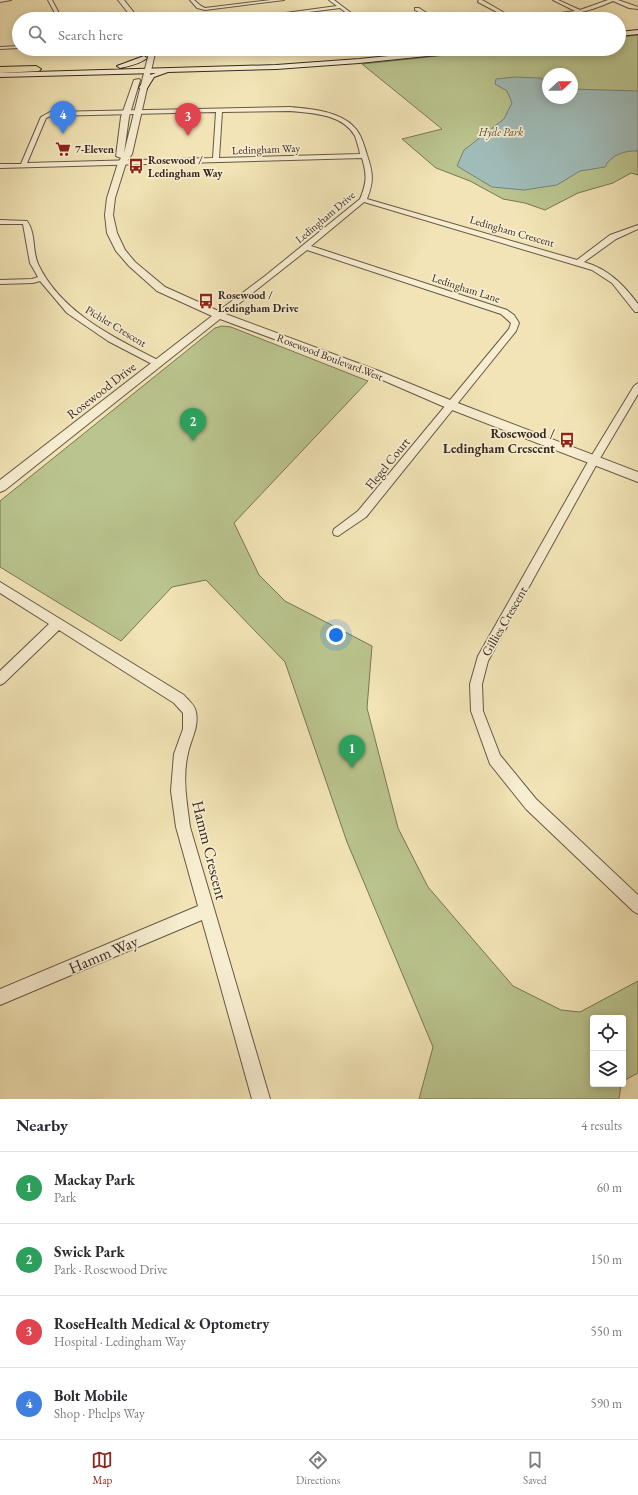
<!DOCTYPE html>
<meta charset="utf-8">
<style>
:root{--surface:#fff;--page:#f7f7f7;--text:#2b2b33;--muted:#7c7c81;--line:#e1e1e2;--accent:#8f2418}
body{margin:0;font-family:"EB Garamond",serif;background:var(--page);color:var(--text)}
.controls{position:absolute;right:12px;bottom:12px;display:grid;overflow:hidden;border-radius:4px;box-shadow:0 2px 10px #0003}
.controls button{width:36px;height:36px;display:grid;place-items:center;padding:0;border:0;border-bottom:1px solid var(--line);background:var(--surface);color:var(--text);font:20px sans-serif}
.compass{position:absolute;left:542px;top:68px;width:36px;height:36px;border-radius:50%;background:var(--surface);box-shadow:0 2px 10px #0003;rotate:68deg}
.you{position:absolute;left:336px;top:635px;width:14px;height:14px;margin:-10px;border:3px solid #fff;border-radius:50%;background:#1a73e8;box-shadow:0 0 0 6px #1a73e833}
.badge{display:grid;place-items:center;width:26px;height:26px;border-radius:50%;background:var(--accent);color:#fff;font-size:13px;font-weight:700}
.pin{position:absolute;translate:-50% -33px;filter:drop-shadow(0 1px 2px #0008)}
.pin::after{content:'';position:absolute;top:21px;width:14px;height:12px;background:inherit;clip-path:polygon(0 0,100% 0,50% 100%)}
.list{margin:0;padding:0;list-style:none}
h2{display:flex;justify-content:space-between;align-items:center;height:52px;margin:0;padding:0 16px;font-size:17px}
h2 small{font-size:13px;font-weight:400;color:var(--muted)}
.list li{display:grid;grid-template-columns:26px 1fr auto;gap:12px;align-items:center;box-sizing:border-box;height:72px;padding:0 16px;border-top:1px solid var(--line)}
.list b{display:block;font-size:15px;white-space:nowrap}
.list p{margin:0;font-size:13px;white-space:nowrap;color:var(--muted)}
.list em{font-size:13px;font-style:normal;color:var(--muted)}
.icon{flex:none;width:22px;height:22px;fill:none;stroke:currentColor;stroke-width:2;stroke-linecap:round;stroke-linejoin:round}
.map{position:relative;flex:none;width:638px;height:1099px;overflow:hidden}
.search{position:absolute;background:var(--surface);box-shadow:0 2px 10px #0003;left:12px;right:12px;top:12px;height:44px;display:flex;align-items:center;gap:10px;box-sizing:border-box;padding:0 14px;border-radius:22px;color:var(--muted);font-size:15px}
.sheet{height:340px;background:var(--surface)}
nav{display:flex;justify-content:space-around;align-items:center;box-sizing:border-box;height:56px;border-top:1px solid var(--line);background:var(--surface);font-size:11px;color:var(--muted)}
nav a{display:grid;justify-items:center;gap:2px}
nav .on{color:var(--accent)}
.map>svg:first-child{display:block}
</style>
<div class="map">
<svg width="638" height="1099" viewBox="0 0 638 1099">
<rect width="100%" height="100%" fill="#f2e4b6"/>
<filter id="stains"><feTurbulence type="fractalNoise" baseFrequency=".005" numOctaves="4"/><feColorMatrix values="0 0 0 0 .2 0 0 0 0 .09 0 0 0 0 .02 0 0 0 .5 -.17"/></filter>
<radialGradient id="worn" r=".72"><stop offset=".6" stop-color="#630" stop-opacity="0"/><stop offset="1" stop-color="#630" stop-opacity=".3"/></radialGradient>
<!-- green -->
<path fill="#bac48e" stroke="#787656" fill-rule="evenodd" d="M 638,35 L 638,175 L 631,173 L 613,183 L 578,193 L 545,210 L 525,203 L 503,199 L 470,181 L 436,168 L 402,139 L 442,129 L 362,64 L 504,49 L 619,49 L 619,37 ZM 548,74 L 572,74 L 572,98 L 548,98 Z
M 222,326 L 231,327 L 368,381 L 234,523 L 259,575 L 285,601 L 372,646 L 367,708 L 398,828 L 428,887 L 513,986 L 561,1010 L 580,1012 L 638,981 L 638,1073 L 623,1081 L 623,1018 L 593,1018 L 593,1084 L 621,1084 L 619,1099 L 419,1099 L 433,1047 L 347,842 L 285,662 L 206,580 L 172,587 L 121,641 L 0,567 L 0,501 L 215,328 Z"/>
<!-- water -->
<path fill="#a0bcb9" stroke="#76817b" d="M 515,77 L 539,78 L 548,81 L 548,98 L 572,98 L 572,89 L 638,91 L 638,151 C 626,150 610,155 605,167 L 580,171 L 557,185 L 524,190 L 492,187 L 457,166 L 464,150 L 504,119 L 512,103 L 507,91 L 495,84 L 496,79 Z"/>
<g fill="none" stroke-linecap="round" stroke-linejoin="round">
<!-- minor casing -->
<g stroke="#665845" stroke-width="2">
<path id="minor" d="M 0,0 L 11,0 L 0,2 Z
M 48,0 L 52,0 L 62,19 L 58,19 Z
M 190,0 L 194,0 L 201,6 L 205,8 L 271,0 L 284,0 L 205,10 L 197,8 Z
M 329,0 L 334,0 L 359,19 L 354,19 L 340,8 L 254,19 L 241,19 L 337,6 Z
M 479,0 L 482,0 L 515,19 L 510,19 L 478,2 Z
M 553,0 L 558,0 L 580,10 L 608,0 L 618,0 L 638,7 L 638,9 L 629,8 L 613,1 C 583,15 551,19 518,19 L 575,11 Z
M 415,8 L 419,8 L 436,19 L 431,19 L 415,10 Z
M 19,46 L 19,48 L 0,49 L 0,47 Z
M 290,107 C 310,109 340,111 354,127 C 361,134 364,145 367,155 C 373,173 374,181 367,199 L 577,260 L 610,235 L 638,225 L 638,229 L 616,239 L 584,262 C 608,269 623,284 638,304 L 638,312 L 635,312 L 612,283 L 592,270 L 364,202 L 311,246 L 507,310 L 514,315 L 519,323 L 516,331 L 366,517 L 338,536 L 334,535 L 333,532 L 334,529 L 358,511 L 509,329 L 511,323 L 501,314 L 307,250 L 222,317 L 216,317 L 216,313 L 265,276 L 360,199 C 367,182 367,175 362,158 L 0,168 L 0,164 L 21,164 L 41,117 L 50,112 ZM 290,111 C 312,113 343,114 355,136 C 357,142 359,148 360,154 L 219,158 L 222,112 ZM 216,112 L 213,158 L 27,163 L 46,118 L 51,116 Z
M 0,220 L 27,221 C 36,233 32,250 38,264 C 61,313 115,338 160,361 L 161,363 L 160,365 L 154,365 L 108,341 L 67,313 L 40,281 L 33,283 L 0,284 L 0,280 L 32,279 L 38,277 L 30,263 L 23,224 L 0,224 Z
M 638,383 L 638,394 L 599,460 L 488,661 L 482,684 L 483,711 L 500,755 L 536,799 L 638,895 L 638,914 L 633,911 L 526,809 L 490,764 L 471,711 L 470,684 L 478,656 L 589,460 L 634,386 Z
M 0,582 L 184,695 C 188,700 195,705 196,712 C 199,727 191,739 188,753 C 182,778 187,803 190,827 L 270,1099 L 252,1099 L 202,920 L 0,1005 L 0,989 L 198,906 L 176,827 L 171,791 L 174,754 L 183,729 L 183,713 L 174,703 L 59,630 L 4,683 L 0,685 L 0,671 L 49,624 L 0,593 Z"/>
</g>
<!-- tertiary casing -->
<g stroke="#665845" stroke-width="2">
<path id="tertiary" d="M 118,0 L 124,0 L 139,19 L 133,19 Z
M 150,49 L 156,49 L 132,154 L 126,163 L 115,198 L 113,215 L 117,233 L 125,250 L 135,262 L 165,287 L 223,313 L 379,371 L 455,402 L 638,472 L 638,482 L 447,408 L 371,375 L 220,319 L 5,490 L 0,492 L 0,480 L 212,316 L 157,291 L 129,266 L 116,251 L 107,233 L 105,215 L 107,198 L 118,163 L 121,158 L 116,156 L 121,117 L 134,80 L 139,79 L 140,80 L 129,117 L 124,153 Z"/>
</g>
<!-- secondary casing -->
<g stroke="#37291f" stroke-width="2">
<path id="secondary" d="M 638,30 L 638,34 L 619,36 L 619,32 Z
M 457,49 L 479,49 L 476,51 L 359,63 L 276,69 L 168,72 L 154,77 L 146,90 L 143,90 L 139,88 L 140,86 L 150,75 L 156,73 L 0,77 L 0,73 L 276,65 L 359,59 Z
M 144,56 L 147,58 C 140,64 129,66 120,68 L 117,66 Z"/>
</g>
<!-- motorway casing -->
<g stroke="#37291f" stroke-width="2">
<path id="motorway" d="M 36,66 L 41,69 L 39,71 L 0,73 L 0,67 Z"/>
</g>
<!-- minor -->
<use href="#minor" fill="#f7edd0" fill-rule="evenodd"/>
<!-- tertiary -->
<use href="#tertiary" fill="#f7edd0" fill-rule="evenodd"/>
<!-- secondary -->
<use href="#secondary" fill="#f7edd0" fill-rule="evenodd"/>
<!-- motorway -->
<use href="#motorway" fill="#f2e4b6" fill-rule="evenodd"/>
</g>
<!-- icons -->
<defs>
<g id="supermarket-bare" transform="scale(1.2)"><path d="M-6-5.5h2.5l.6 2H6L4.5 2H-2.5L-4.4-4H-6ZM-1.5 3.2a1.3 1.3 0 1 0 .1 0ZM3 3.2a1.3 1.3 0 1 0 .1 0Z" fill="#8f2418" stroke="#f7edd0" stroke-width="2.5" paint-order="stroke"/></g>
<g id="bus-bare" transform="scale(1.2)"><path d="M-5-6H5V4H4V6H2V4H-2V6H-4V4H-5ZM-3.5-4V0h7V-4ZM-3.5 1.2v1.5H-2V1.2ZM2 1.2v1.5H3.5V1.2Z" fill="#8f2418" stroke="#f7edd0" stroke-width="2.5" paint-order="stroke"/></g>
</defs>
<g fill-rule="evenodd">
<use href="#supermarket-bare" x="63" y="149"/>
<use href="#bus-bare" x="136" y="166"/>
<use href="#bus-bare" x="206" y="301"/>
<use href="#bus-bare" x="567" y="440"/>
</g>
<g text-anchor="middle" stroke-width="3.5" stroke-linejoin="round" paint-order="stroke">
<!-- far-park labels -->
<g font-size="11" font-style="italic" fill="#58503b" stroke="#f7edd0">
<text x="501" y="136">Hyde Park</text>
</g>
<!-- far-poi labels -->
<g font-size="11" font-weight="bold" fill="#37291f" stroke="#f7edd0" text-anchor="start">
<text x="75" y="153">7-Eleven</text>
<text x="148" y="164">Rosewood /<tspan x="148" dy="13">Ledingham Way</tspan></text>
<text x="218" y="299">Rosewood /<tspan x="218" dy="13">Ledingham Drive</tspan></text>
</g>
<!-- far-street labels -->
<g font-size="11" fill="#37291f" stroke="#f7edd0">
<text transform="translate(266 149) rotate(-2)" y="4">Ledingham Way</text>
<text transform="translate(325 217) rotate(-40)" y="4">Ledingham Drive</text>
<text transform="translate(512 231) rotate(16)" y="4">Ledingham Crescent</text>
<text transform="translate(466 288) rotate(18)" y="4">Ledingham Lane</text>
<text transform="translate(116 326) rotate(31)" y="4">Pichler Crescent</text>
<text transform="translate(330 357) rotate(21)" y="4">Rosewood Boulevard West</text>
</g>
<!-- street labels -->
<g font-size="13" fill="#37291f" stroke="#f7edd0">
<text transform="translate(101 390) rotate(-38)" y="5">Rosewood Drive</text>
<text transform="translate(387 463) rotate(-51)" y="5">Flegel Court</text>
<text transform="translate(504 621) rotate(-60)" y="5">Gillies Crescent</text>
</g>
<!-- poi labels -->
<g font-size="13" font-weight="bold" fill="#37291f" stroke="#f7edd0" text-anchor="end">
<text x="555" y="438">Rosewood /<tspan x="555" dy="15">Ledingham Crescent</tspan></text>
</g>
<!-- near-street labels -->
<g font-size="16" fill="#37291f" stroke="#f7edd0">
<text transform="translate(210 850) rotate(76)" y="6">Hamm Crescent</text>
<text transform="translate(103 954) rotate(-23)" y="6">Hamm Way</text>
</g>
</g>
<rect width="100%" height="100%" filter="url(#stains)"/>
<rect width="100%" height="100%" fill="url(#worn)"/>
</svg>
<div class="controls">
<button><svg class="icon" aria-label="locate" viewBox="0 0 24 24"><circle cx="12" cy="12" r="6"/><path d="M12 2v4M12 18v4M2 12h4M18 12h4"/></svg></button>
<button><svg class="icon" aria-label="layers" viewBox="0 0 24 24"><path d="M12 4l9 5-9 5-9-5zM3 14l9 5 9-5"/></svg></button>
</div>
<svg class="compass" viewBox="-18 -18 36 36"><path d="M0-13l5 13h-10z" fill="#e53935"/><path d="M0 13l5-13h-10z" fill="#7c7c81"/></svg>
<div class="you"></div>
<div class="pin badge" style="left:352px;top:768px;background:#2e9e5b">1</div>
<div class="pin badge" style="left:193px;top:441px;background:#2e9e5b">2</div>
<div class="pin badge" style="left:188px;top:136px;background:#e0444e">3</div>
<div class="pin badge" style="left:63px;top:134px;background:#3f7fe0">4</div>
<div class="search"><svg class="icon" aria-label="search" viewBox="0 0 24 24"><circle cx="10" cy="10" r="6"/><path d="M15 15l6 6"/></svg>Search here</div>
</div>
<section class="sheet">
<h2>Nearby<small>4 results</small></h2>
<ul class="list">
<li><span class="badge" style="background:#2e9e5b">1</span><div><b>Mackay Park</b><p>Park</p></div><em>60 m</em></li>
<li><span class="badge" style="background:#2e9e5b">2</span><div><b>Swick Park</b><p>Park · Rosewood Drive</p></div><em>150 m</em></li>
<li><span class="badge" style="background:#e0444e">3</span><div><b>RoseHealth Medical &amp; Optometry</b><p>Hospital · Ledingham Way</p></div><em>550 m</em></li>
<li><span class="badge" style="background:#3f7fe0">4</span><div><b>Bolt Mobile</b><p>Shop · Phelps Way</p></div><em>590 m</em></li>
</ul>
</section>
<nav>
<a class="on"><svg class="icon" aria-label="map" viewBox="0 0 24 24"><path d="M3 6l6-2 6 2 6-2v14l-6 2-6-2-6 2zM9 4v14M15 6v14"/></svg>Map</a>
<a><svg class="icon" aria-label="directions" viewBox="0 0 24 24"><path d="M12 3l9 9-9 9-9-9zM9 14v-3h6M13 9l2 2-2 2"/></svg>Directions</a>
<a><svg class="icon" aria-label="saved" viewBox="0 0 24 24"><path d="M7 4h10v16l-5-4-5 4z"/></svg>Saved</a>
</nav>
